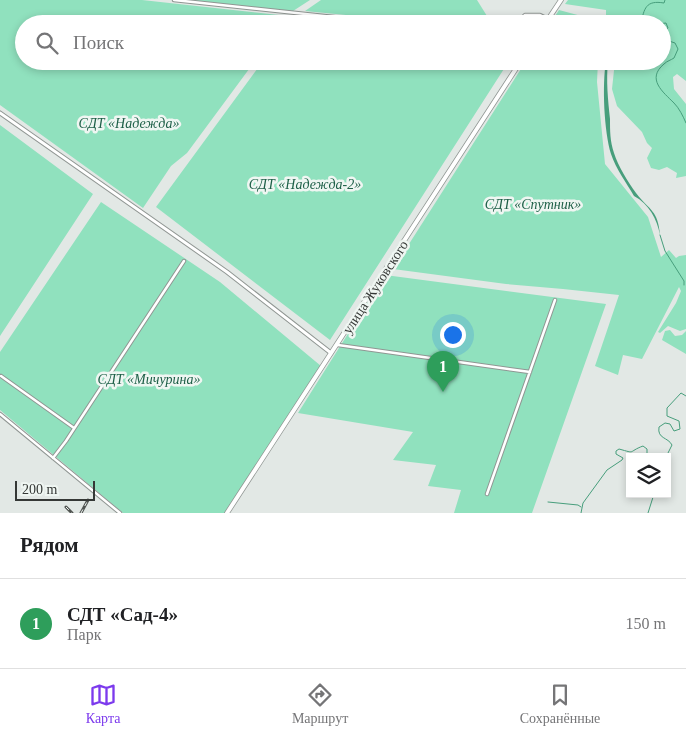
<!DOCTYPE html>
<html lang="ru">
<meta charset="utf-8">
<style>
:root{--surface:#fff;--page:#f6f6f6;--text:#202124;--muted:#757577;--line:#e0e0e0;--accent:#7c3aed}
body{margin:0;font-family:Georgia,serif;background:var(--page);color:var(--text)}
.controls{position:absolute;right:15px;bottom:15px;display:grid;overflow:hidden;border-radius:0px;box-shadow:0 2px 8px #0003}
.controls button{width:45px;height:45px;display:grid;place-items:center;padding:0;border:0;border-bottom:1px solid var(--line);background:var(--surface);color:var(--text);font:25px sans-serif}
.scale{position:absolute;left:15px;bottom:12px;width:80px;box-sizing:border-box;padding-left:5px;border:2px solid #353836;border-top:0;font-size:14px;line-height:18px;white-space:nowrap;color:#353836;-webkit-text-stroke:4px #eff6f2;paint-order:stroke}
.you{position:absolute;left:452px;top:334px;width:18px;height:18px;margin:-12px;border:4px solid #fff;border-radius:50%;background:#1a73e8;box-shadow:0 0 0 8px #1a73e833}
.badge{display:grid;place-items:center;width:32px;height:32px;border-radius:50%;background:var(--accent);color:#fff;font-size:16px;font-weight:700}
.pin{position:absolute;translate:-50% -41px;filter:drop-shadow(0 1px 2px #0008)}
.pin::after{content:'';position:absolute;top:26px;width:18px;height:15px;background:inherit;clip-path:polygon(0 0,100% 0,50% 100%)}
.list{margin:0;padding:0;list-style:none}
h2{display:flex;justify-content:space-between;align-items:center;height:65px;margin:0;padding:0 20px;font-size:21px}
h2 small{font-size:16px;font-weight:400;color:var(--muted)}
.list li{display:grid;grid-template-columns:32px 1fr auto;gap:15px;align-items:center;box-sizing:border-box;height:90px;padding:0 20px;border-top:1px solid var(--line)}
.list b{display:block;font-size:19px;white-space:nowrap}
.list p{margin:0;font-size:16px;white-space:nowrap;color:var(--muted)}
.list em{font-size:16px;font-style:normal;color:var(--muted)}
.icon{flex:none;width:28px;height:28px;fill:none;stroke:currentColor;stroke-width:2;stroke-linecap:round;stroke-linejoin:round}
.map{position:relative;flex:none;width:686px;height:513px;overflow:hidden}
.search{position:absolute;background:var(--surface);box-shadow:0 2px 8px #0003;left:15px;right:15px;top:15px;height:55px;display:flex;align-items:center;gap:12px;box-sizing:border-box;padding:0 18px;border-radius:28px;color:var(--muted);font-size:19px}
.sheet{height:155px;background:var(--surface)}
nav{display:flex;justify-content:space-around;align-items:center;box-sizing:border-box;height:70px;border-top:1px solid var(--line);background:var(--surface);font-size:14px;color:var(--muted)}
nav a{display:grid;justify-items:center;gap:2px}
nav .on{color:var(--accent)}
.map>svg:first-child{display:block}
</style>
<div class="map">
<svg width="686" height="513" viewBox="0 0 686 513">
<rect width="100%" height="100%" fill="#e2e8e5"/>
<!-- green -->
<path fill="#90e1be" d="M 0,0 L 142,0 L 288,16 L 282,24 L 24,24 L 24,61 L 255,61 L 187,153 L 171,166 L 143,208 L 0,105 Z
M 181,0 L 310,0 L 293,11 Z
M 321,0 L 477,0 L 492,24 L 438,24 L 305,11 Z
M 568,0 L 686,0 L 686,81 L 677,74 L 673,77 L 674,89 L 686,104 L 686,176 L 676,178 L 677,173 L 667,167 L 659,170 L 651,168 L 647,158 L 652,148 L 647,143 L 642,132 L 617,106 L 612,89 L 615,61 L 662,61 L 662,24 L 611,24 L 606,20 L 606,10 L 565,4 Z
M 559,10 L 585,17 L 589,24 L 550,24 Z
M 263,61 L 509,61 L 330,340 L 156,207 Z
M 526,61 L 598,61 L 597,82 L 605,164 L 648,217 L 661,257 L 669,250 L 676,258 L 679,256 L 686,255 L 686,329 L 680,331 L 668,326 L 660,333 L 658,332 L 676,303 L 681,291 L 679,287 L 642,359 L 623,355 L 618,375 L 595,366 L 619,295 L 563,289 L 506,284 L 393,269 Z
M 0,125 L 93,194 L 0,336 Z
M 101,202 L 220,282 L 321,366 L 228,513 L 123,513 L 0,410 L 0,352 Z
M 385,275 L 606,304 L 532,513 L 454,513 L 461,490 L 428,486 L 436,465 L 393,460 L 413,432 L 298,413 Z
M 670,330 L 675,336 L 682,335 L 686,331 L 686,354 L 662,340 L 665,331 Z"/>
<!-- water -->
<path fill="#479e7c" d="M 606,61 L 608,61 C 606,81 608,100 610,119 C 610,131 610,141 614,153 C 618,166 628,182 636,193 C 650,211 658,210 660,235 C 657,219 649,204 634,196 C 626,182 616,169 611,154 C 604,131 602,85 606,61 Z"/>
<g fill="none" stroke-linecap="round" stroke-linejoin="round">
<!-- stream -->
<path stroke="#479e7c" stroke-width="1" d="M 641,24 C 644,8 646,0 664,3 L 665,0
M 658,24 L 666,23 L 668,28 L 665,30 L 666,40 L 675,43 L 678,49 L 674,58 C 671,60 667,61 664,64 C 646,79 663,92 674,103 C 679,108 683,116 686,123
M 660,235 L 665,251 L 684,281 L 684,285
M 666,457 L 672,445 C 668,437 657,439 659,427 L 665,423 L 670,424 L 674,431 L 680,429 L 679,421 L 667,416 L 667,408 L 681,393 L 686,396
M 548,502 L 578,505 L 581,507
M 581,513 L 583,503 L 607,470 L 622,460 L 623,458 L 616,454 L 616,451 L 619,449 C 637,454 627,452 643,446 L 647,449 L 647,457
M 648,513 L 654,494"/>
<!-- minor casing -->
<g stroke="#909693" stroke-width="4.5">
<path id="minor" d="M 174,0 L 399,24
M 516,24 L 525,15 L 540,15 L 548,19
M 338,345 L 530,372
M 1,376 L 74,428
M 0,414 L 120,513
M 53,458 L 66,441 L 184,261
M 487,494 L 555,300"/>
</g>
<!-- tertiary casing -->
<g stroke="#909693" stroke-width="5">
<path id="tertiary" d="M 0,113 L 227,272 L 331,353"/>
</g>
<!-- secondary casing -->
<g stroke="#909693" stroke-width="5.5">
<path id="secondary" d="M 545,24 L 561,0
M 227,513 L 521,61"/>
</g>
<!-- minor -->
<use href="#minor" stroke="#fff" stroke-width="2.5"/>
<!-- tertiary -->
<use href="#tertiary" stroke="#fff" stroke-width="3"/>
<!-- secondary -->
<use href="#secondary" stroke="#fff" stroke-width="4"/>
<!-- rail casing -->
<g stroke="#505451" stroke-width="3">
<path id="rail" d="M 66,507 L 72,513
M 81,513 L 88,500"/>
</g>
<!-- rail -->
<use href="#rail" stroke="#eff6f2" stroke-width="1" stroke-dasharray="4" stroke-linecap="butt"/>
</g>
<g text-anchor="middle" stroke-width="5" stroke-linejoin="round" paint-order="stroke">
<!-- park labels -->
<g font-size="14" font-style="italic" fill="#1e6048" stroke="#eff6f2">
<text x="129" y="128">СДТ «Надежда»</text>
<text x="305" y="189">СДТ «Надежда-2»</text>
<text x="533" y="209">СДТ «Спутник»</text>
<text x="149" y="384">СДТ «Мичурина»</text>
</g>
<!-- street labels -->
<g font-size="14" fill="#353836" stroke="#eff6f2">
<text transform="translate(375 287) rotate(-57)" y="5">улица Жуковского</text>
</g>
</g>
</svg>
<div class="controls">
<button><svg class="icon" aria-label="layers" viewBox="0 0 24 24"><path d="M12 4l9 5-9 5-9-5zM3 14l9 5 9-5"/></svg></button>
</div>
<div class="scale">200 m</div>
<div class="you"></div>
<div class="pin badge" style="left:443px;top:392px;background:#2e9e5b">1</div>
<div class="search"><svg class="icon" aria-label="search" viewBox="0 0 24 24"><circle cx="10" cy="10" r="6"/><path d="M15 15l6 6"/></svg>Поиск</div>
</div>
<section class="sheet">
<h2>Рядом<small></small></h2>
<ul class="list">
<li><span class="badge" style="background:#2e9e5b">1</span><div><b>СДТ «Сад-4»</b><p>Парк</p></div><em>150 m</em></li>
</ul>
</section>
<nav>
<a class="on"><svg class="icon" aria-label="map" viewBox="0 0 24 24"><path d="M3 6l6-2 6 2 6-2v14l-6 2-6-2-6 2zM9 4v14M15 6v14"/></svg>Карта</a>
<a><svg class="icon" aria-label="directions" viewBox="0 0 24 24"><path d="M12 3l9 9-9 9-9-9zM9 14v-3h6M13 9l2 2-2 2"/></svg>Маршрут</a>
<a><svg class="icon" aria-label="saved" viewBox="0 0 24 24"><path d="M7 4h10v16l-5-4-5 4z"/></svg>Сохранённые</a>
</nav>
